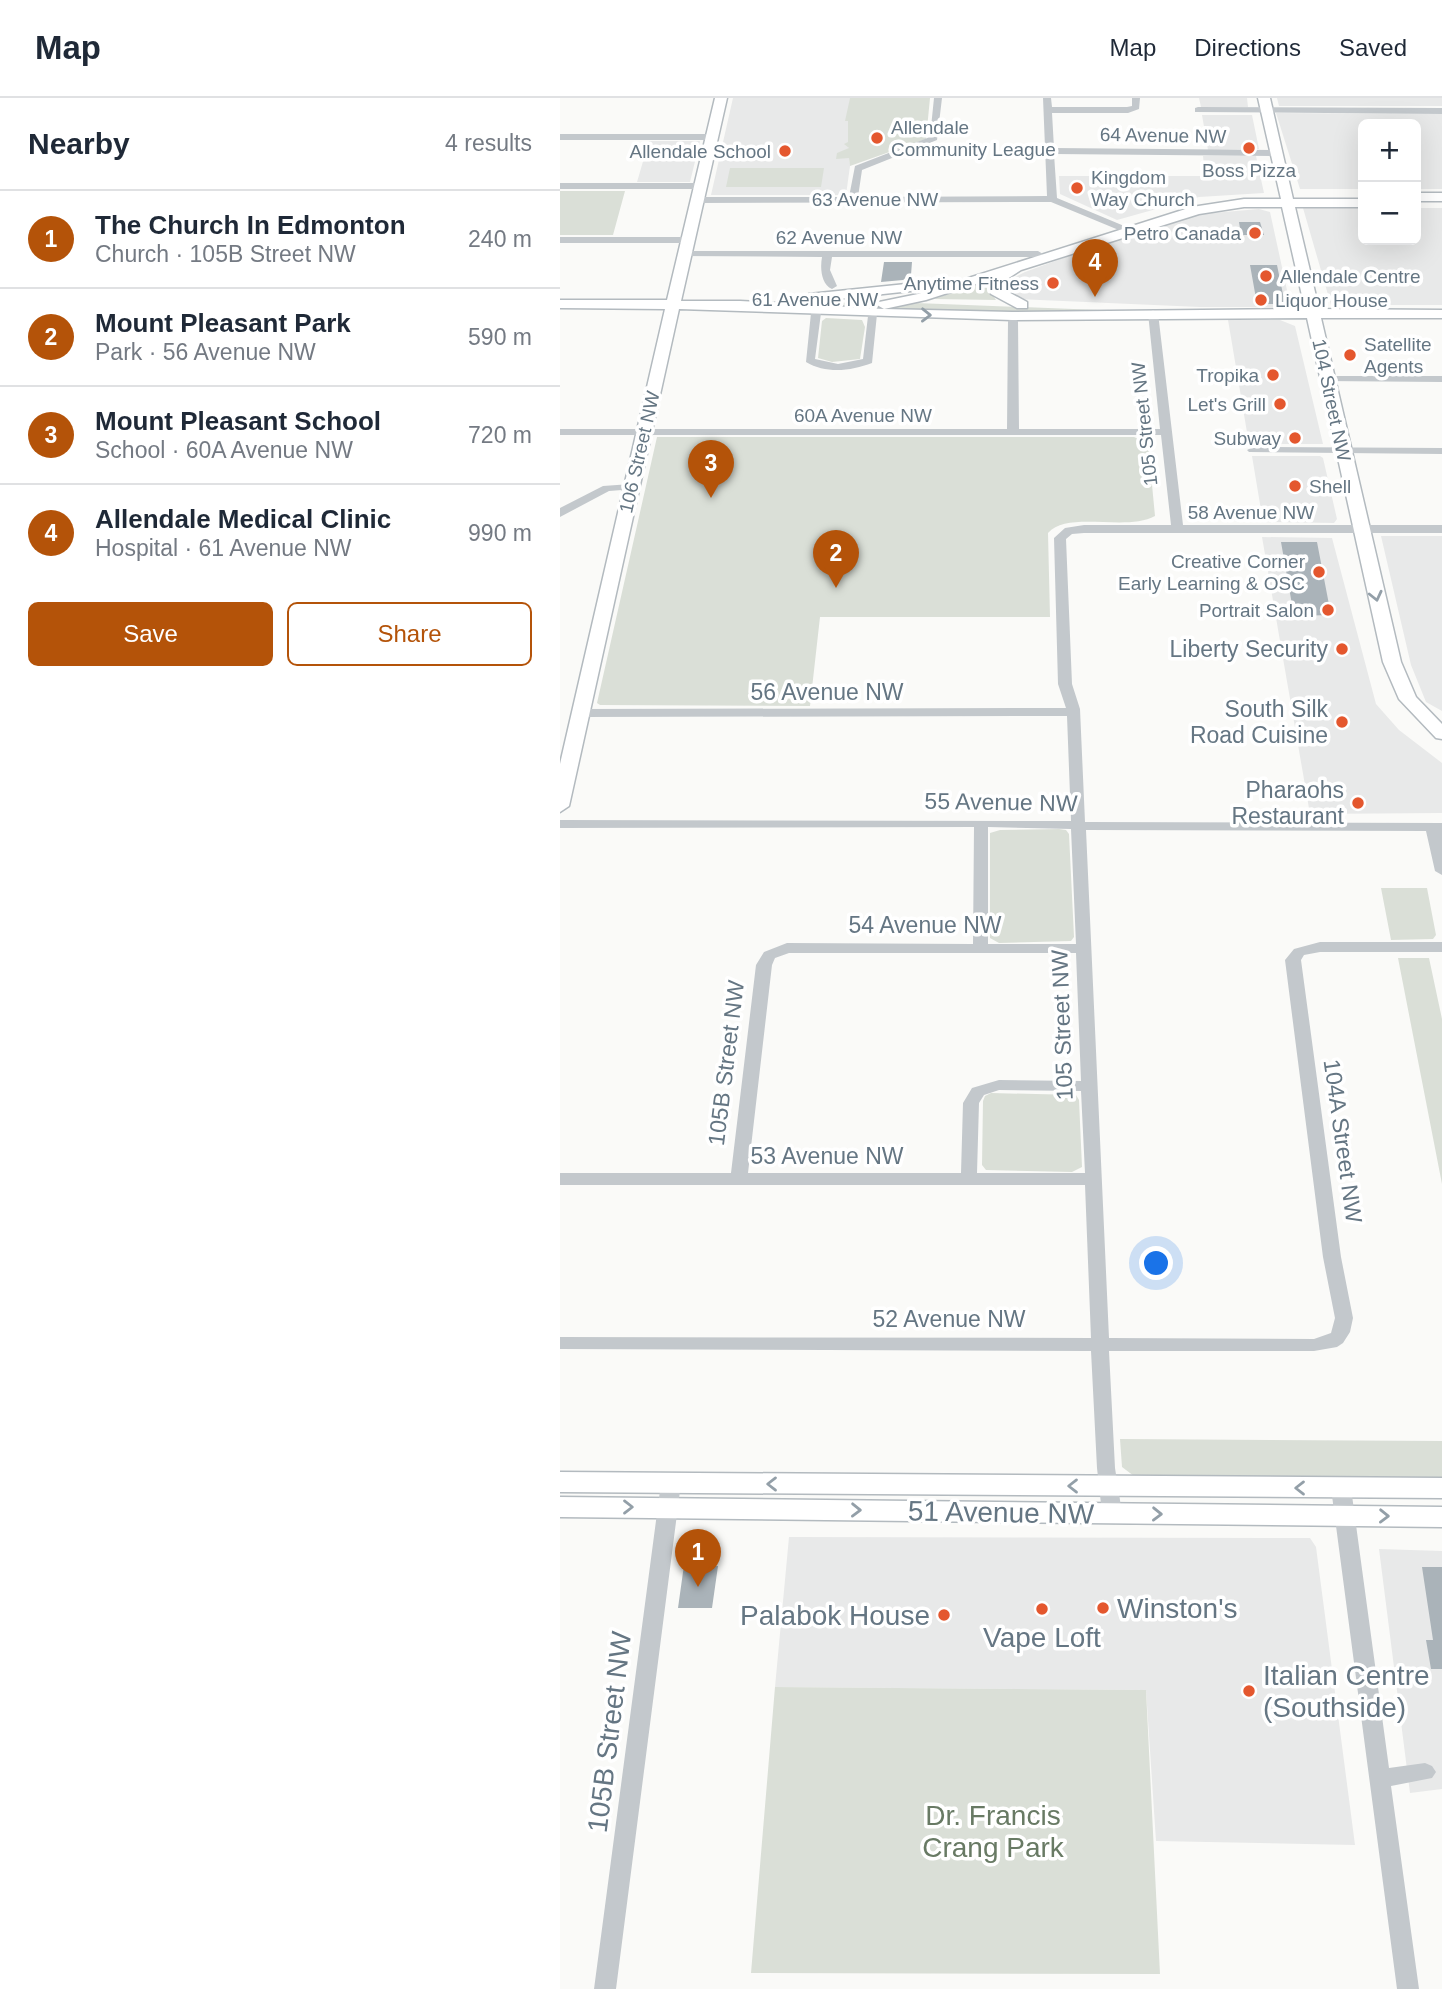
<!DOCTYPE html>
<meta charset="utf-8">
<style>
:root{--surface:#fff;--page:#f6f6f7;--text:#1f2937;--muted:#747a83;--line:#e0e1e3;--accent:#b45309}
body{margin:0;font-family:Arial,sans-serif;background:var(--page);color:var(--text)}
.controls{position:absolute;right:21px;top:21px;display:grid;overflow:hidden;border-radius:10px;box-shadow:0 7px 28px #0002}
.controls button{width:63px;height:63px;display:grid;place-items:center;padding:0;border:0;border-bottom:2px solid var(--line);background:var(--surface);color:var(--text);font:35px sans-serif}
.you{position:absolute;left:597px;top:1166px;width:24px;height:24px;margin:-18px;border:5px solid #fff;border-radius:50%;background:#1a73e8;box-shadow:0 0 0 10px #1a73e833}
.badge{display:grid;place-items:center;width:46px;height:46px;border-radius:50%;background:var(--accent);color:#fff;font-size:23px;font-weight:700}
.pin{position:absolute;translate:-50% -58px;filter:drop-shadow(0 2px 4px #0008)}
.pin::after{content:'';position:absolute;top:37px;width:24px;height:21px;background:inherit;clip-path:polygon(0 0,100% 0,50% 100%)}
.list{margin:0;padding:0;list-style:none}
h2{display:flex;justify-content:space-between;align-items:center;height:91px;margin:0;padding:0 28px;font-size:30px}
h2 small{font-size:23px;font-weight:400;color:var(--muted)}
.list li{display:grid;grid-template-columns:46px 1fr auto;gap:21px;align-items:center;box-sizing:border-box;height:98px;padding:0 28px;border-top:2px solid var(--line)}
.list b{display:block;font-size:26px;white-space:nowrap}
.list p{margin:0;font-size:23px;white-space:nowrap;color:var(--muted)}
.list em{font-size:23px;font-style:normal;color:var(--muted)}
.actions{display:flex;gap:14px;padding:21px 28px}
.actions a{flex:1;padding:16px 0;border:2px solid var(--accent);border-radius:10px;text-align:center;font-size:24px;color:var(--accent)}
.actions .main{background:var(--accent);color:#fff}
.map{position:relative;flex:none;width:882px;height:1891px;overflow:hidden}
header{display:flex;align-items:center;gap:42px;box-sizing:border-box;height:98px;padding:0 35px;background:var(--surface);border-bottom:2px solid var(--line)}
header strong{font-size:33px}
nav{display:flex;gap:38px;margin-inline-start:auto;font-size:24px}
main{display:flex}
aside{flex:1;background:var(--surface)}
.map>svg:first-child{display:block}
</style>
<header>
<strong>Map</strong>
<nav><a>Map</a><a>Directions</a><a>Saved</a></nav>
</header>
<main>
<aside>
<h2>Nearby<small>4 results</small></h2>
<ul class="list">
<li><span class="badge">1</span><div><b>The Church In Edmonton</b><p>Church · 105B Street NW</p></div><em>240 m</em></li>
<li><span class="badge">2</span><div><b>Mount Pleasant Park</b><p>Park · 56 Avenue NW</p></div><em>590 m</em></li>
<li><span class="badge">3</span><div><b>Mount Pleasant School</b><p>School · 60A Avenue NW</p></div><em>720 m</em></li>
<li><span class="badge">4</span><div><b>Allendale Medical Clinic</b><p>Hospital · 61 Avenue NW</p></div><em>990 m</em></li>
</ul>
<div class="actions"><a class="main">Save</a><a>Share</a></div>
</aside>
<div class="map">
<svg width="882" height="1891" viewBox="0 0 882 1891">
<rect width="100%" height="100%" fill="#fafaf8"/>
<!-- built -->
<path fill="#e8e9e9" d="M 173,0 L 290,0 L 288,38 L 290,68 L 286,97 L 151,97 Z
M 639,0 L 687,0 L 688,9 L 641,9 Z
M 717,0 L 882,0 L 882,8 L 719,8 Z
M 716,15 L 882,16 L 882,91 L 856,91 L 856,26 L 803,26 L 803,91 L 740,91 Z
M 642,17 L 692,17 L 699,51 L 648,52 Z
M 89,43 L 140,43 L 130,84 L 77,84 Z
M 643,58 L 696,58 L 704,95 L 639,99 L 557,122 L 500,96 L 499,78 L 645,78 Z
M 743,110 L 803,110 L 803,142 L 856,142 L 856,110 L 882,110 L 882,207 L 771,207 Z
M 699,111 L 710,114 L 730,206 L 723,209 L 640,209 L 457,201 L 443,192 L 447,183 L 465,174 L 561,139 L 630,117 Z
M 668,222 L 720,222 L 735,228 L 763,346 L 689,346 Z
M 760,358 L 763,360 L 777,421 L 774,425 L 703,424 L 692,358 Z
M 821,438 L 882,438 L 882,613 L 866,604 L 851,567 Z
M 702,439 L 772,440 L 816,606 L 839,632 L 882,665 L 882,715 L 750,716 Z
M 229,1439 L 750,1440 L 756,1449 L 795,1747 L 596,1743 L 586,1592 L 215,1589 Z
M 819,1451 L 882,1453 L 882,1691 L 850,1695 Z"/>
<!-- green -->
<path fill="#dadfd7" d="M 290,0 L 370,0 L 366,41 L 290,68 L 289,60 L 276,61 L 277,55 L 289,50 L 284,46 L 288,44 L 288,23 L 285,23 Z
M 170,70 L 264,70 L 261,89 L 166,89 Z
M 0,93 L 65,93 L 53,137 L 0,137 Z
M 428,182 L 427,189 L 436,202 L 374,201 Z
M 136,203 L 324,205 L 285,208 Z
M 356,205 L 565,213 L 417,215 L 311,211 Z
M 266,220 L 302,222 L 305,229 L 300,261 L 272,264 L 258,260 L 262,223 Z
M 97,339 L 574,339 L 588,345 L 595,418 C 566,434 508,412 488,435 L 490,519 L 260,519 L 250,608 L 40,607 L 37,605 Z
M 440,732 L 499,731 L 506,732 L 509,736 L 514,839 L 511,843 L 439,845 L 430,840 L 430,735 Z
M 821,790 L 867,790 L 876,837 L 873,841 L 831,842 Z
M 838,860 L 869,860 L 882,921 L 882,1086 Z
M 431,995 L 516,997 L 519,1002 L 522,1069 L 512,1074 L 426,1072 L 422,1067 L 423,1003 L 425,998 Z
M 560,1341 L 882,1343 L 882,1379 L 574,1378 L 562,1369 Z
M 215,1589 L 586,1592 L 600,1876 L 191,1875 Z"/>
<!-- building -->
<path fill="#aab3b9" d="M 679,124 L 700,124 L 704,137 L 681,137 Z
M 324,164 L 352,164 L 351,177 L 343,182 L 321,184 Z
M 690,167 L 717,167 L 725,206 L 697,206 Z
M 721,444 L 757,444 L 771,517 L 734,518 Z
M 125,1460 L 138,1460 L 137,1468 L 158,1468 L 152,1510 L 118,1510 Z
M 862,1469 L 882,1469 L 882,1571 L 871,1571 L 866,1542 L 873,1542 Z"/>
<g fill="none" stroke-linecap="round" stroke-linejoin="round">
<!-- secondary casing -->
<g stroke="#b3babf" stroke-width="3">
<path id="secondary" d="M 155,0 L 167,0 L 121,203 L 180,203 L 324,211 L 317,207 L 319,204 L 358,196 L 632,109 L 684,101 L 721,101 L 698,0 L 710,0 L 733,101 L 803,101 L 803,109 L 735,109 L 759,211 L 882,212 L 882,220 L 761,220 L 841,564 L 856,599 L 882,626 L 882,641 L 876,640 L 839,601 L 823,564 L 747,220 L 452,222 L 119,211 L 9,708 L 0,714 L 0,666 L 105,211 L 0,210 L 0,202 L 107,202 ZM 684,109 L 722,109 L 745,211 L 452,214 L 324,211 L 366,202 L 431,181 L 431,196 L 457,210 L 467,210 L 467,204 L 443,191 L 444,183 L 461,172 L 639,116 Z
M 856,95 L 882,95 L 882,103 L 856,103 Z
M 346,186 L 351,187 L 351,193 L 249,204 L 242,200 L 249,196 Z
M 0,1374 L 882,1380 L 882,1400 L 0,1394 Z
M 0,1399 L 882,1409 L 882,1429 L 0,1419 Z"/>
</g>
<!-- street -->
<path fill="#c3c8cc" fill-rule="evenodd" d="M 374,0 L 382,0 L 377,42 L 302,72 L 298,99 L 487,98 L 483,0 L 491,0 L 492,9 L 567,9 L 572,8 L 572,0 L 580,0 L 579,11 L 568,15 L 492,15 L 494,50 L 716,52 L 721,55 L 716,58 L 494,56 L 497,100 L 569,130 L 571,132 L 566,135 L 491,104 L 137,105 L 132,102 L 137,99 L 289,99 L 295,68 L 370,39 Z
M 638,9 L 882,10 L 882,16 L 635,14 L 635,10 Z
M 0,36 L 152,36 L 157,39 L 152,42 L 0,42 Z
M 0,85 L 140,85 L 145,88 L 140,91 L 0,91 Z
M 0,139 L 128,139 L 133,142 L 128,145 L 0,145 Z
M 124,153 L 478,153 L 483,156 L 478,159 L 272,159 L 270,172 L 277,188 L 272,191 C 261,186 260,170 262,159 L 121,158 L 121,154 Z
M 256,212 L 261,215 L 255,261 L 278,266 L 303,261 L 308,218 L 317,216 L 312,265 C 291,273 266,276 246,264 L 251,215 Z
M 593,212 L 598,215 L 623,427 L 882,427 L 882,435 L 524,435 L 512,436 L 506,441 L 512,586 L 520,611 L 525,724 L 882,725 L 882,777 L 875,773 L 866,733 L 526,732 L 549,1240 L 754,1241 L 771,1235 L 775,1220 L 763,1159 L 725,862 L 734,851 L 760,844 L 882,844 L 882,854 L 760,854 L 744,857 L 741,862 L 781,1159 L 793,1220 L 790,1234 L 783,1245 L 777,1249 L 754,1253 L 549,1253 L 555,1370 L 562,1415 L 559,1420 L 552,1422 L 545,1420 L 542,1415 L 537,1370 L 531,1253 L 0,1251 L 0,1239 L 531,1240 L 525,1087 L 0,1087 L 0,1075 L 171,1075 L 196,867 L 204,854 L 227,845 L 413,846 L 414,729 L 0,730 L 0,722 L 511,723 L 507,618 L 22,619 L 15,615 L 22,611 L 506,610 L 498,586 L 494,440 L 505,430 L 524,427 L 611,427 L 601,337 L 0,337 L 0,331 L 447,331 L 448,223 L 453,220 L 458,223 L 459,331 L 600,331 L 588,215 ZM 428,729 L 511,731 L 516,846 L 428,846 ZM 229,855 L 516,855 L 521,983 L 439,982 L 412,990 L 403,1005 L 401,1075 L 188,1075 L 212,867 L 215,860 ZM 439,992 L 521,993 L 525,1075 L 417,1075 L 419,1005 L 424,997 Z
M 767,278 L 882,278 L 882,284 L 763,283 L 762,281 Z
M 693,349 L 882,350 L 882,356 L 689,354 L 687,352 Z
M 71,386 L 75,387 L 75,391 L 49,393 L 0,419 L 0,410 L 43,388 Z
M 111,1378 L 118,1380 L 121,1385 L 56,1891 L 34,1891 L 101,1385 L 104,1380 Z
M 781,1383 L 788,1385 L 791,1390 L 829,1670 L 865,1665 L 872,1668 L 876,1674 L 872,1680 L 831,1688 L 859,1891 L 837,1891 L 771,1390 L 774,1385 Z"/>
<!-- secondary -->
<use href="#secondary" fill="#fff" fill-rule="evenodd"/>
</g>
<!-- one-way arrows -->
<defs><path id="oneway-chevron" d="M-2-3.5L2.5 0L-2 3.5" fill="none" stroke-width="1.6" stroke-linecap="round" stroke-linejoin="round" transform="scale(1.75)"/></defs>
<g stroke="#939fa8">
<use href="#oneway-chevron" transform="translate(366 217) rotate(1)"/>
<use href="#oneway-chevron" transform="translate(816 498) rotate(77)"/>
<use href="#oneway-chevron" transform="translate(212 1386) rotate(-180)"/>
<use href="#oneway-chevron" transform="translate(513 1388) rotate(-180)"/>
<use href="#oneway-chevron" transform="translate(740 1390) rotate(-180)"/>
<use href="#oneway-chevron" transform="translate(68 1409)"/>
<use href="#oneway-chevron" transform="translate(296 1412) rotate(1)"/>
<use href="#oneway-chevron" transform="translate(597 1416) rotate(1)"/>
<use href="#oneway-chevron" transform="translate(824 1418) rotate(1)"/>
</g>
<!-- markers -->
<g fill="#e4572e" stroke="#fff" stroke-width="2.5">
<circle cx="317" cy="40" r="7"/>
<circle cx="689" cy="50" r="7"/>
<circle cx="225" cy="53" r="7"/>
<circle cx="517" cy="90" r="7"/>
<circle cx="695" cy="135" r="7"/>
<circle cx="706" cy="178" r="7"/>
<circle cx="493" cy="185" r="7"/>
<circle cx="701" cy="202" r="7"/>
<circle cx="790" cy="257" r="7"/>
<circle cx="713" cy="277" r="7"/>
<circle cx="720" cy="306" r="7"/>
<circle cx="735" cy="340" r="7"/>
<circle cx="735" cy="388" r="7"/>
<circle cx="759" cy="474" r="7"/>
<circle cx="768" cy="512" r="7"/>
<circle cx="782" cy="551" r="7"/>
<circle cx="782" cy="624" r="7"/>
<circle cx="798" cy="705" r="7"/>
<circle cx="543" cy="1510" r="7"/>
<circle cx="482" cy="1511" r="7"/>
<circle cx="384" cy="1517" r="7"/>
<circle cx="689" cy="1593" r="7"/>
</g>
<g text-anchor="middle" stroke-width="7" stroke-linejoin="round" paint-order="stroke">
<!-- far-poi labels -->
<g font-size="19" fill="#657683" stroke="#fff" text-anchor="end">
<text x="331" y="36" text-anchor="start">Allendale<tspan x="331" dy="22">Community League</tspan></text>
<text x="211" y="60">Allendale School</text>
<text x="689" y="79" text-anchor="middle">Boss Pizza</text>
<text x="531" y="86" text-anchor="start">Kingdom<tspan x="531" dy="22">Way Church</tspan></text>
<text x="681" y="142">Petro Canada</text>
<text x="720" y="185" text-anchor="start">Allendale Centre</text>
<text x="479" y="192">Anytime Fitness</text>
<text x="715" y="209" text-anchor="start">Liquor House</text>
<text x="804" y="253" text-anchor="start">Satellite<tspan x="804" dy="22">Agents</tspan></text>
<text x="699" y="284">Tropika</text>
<text x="706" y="313">Let's Grill</text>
<text x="721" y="347">Subway</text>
<text x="749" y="395" text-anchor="start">Shell</text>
<text x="745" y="470">Creative Corner<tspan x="745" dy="22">Early Learning &amp; OSC</tspan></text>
<text x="754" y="519">Portrait Salon</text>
</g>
<!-- far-street labels -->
<g font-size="19" fill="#657683" stroke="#fff">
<text transform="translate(603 37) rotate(1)" y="7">64 Avenue NW</text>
<text x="315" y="108">63 Avenue NW</text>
<text x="279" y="146">62 Avenue NW</text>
<text x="255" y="208">61 Avenue NW</text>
<text transform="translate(772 302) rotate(78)" y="7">104 Street NW</text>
<text x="303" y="324">60A Avenue NW</text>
<text transform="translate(584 326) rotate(-96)" y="7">105 Street NW</text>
<text transform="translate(79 354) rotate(-77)" y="7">106 Street NW</text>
<text x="691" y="421">58 Avenue NW</text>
</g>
<!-- poi labels -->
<g font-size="23" fill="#657683" stroke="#fff" text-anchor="end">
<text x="768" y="559">Liberty Security</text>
<text x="768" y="619">South Silk<tspan x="768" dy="26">Road Cuisine</tspan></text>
<text x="784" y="700">Pharaohs<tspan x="784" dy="26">Restaurant</tspan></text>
</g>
<!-- street labels -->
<g font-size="23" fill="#657683" stroke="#fff">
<text x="267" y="602">56 Avenue NW</text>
<text transform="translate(441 704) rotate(1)" y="8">55 Avenue NW</text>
<text x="365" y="835">54 Avenue NW</text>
<text transform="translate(502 927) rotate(-92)" y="8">105 Street NW</text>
<text transform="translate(166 965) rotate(-83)" y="8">105B Street NW</text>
<text transform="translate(783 1043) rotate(82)" y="8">104A Street NW</text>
<text x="267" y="1066">53 Avenue NW</text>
<text x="389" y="1229">52 Avenue NW</text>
</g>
<!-- near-street labels -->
<g font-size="28" fill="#657683" stroke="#fff">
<text transform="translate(441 1414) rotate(1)" y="10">51 Avenue NW</text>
<text transform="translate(49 1634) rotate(-83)" y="10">105B Street NW</text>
</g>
<!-- near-poi labels -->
<g font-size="28" fill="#657683" stroke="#fff" text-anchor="start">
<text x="557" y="1520">Winston's</text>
<text x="370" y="1527" text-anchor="end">Palabok House</text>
<text x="482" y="1549" text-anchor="middle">Vape Loft</text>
<text x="703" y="1587">Italian Centre<tspan x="703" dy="32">(Southside)</tspan></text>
</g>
<!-- near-park labels -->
<g font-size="28" fill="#687a64" stroke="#fff">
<text x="433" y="1727">Dr. Francis<tspan x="433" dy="32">Crang Park</tspan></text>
</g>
</g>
</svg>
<div class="controls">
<button>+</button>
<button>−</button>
</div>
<div class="you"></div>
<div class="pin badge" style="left:138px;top:1489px">1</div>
<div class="pin badge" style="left:276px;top:490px">2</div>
<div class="pin badge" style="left:151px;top:400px">3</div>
<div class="pin badge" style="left:535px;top:199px">4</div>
</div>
</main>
